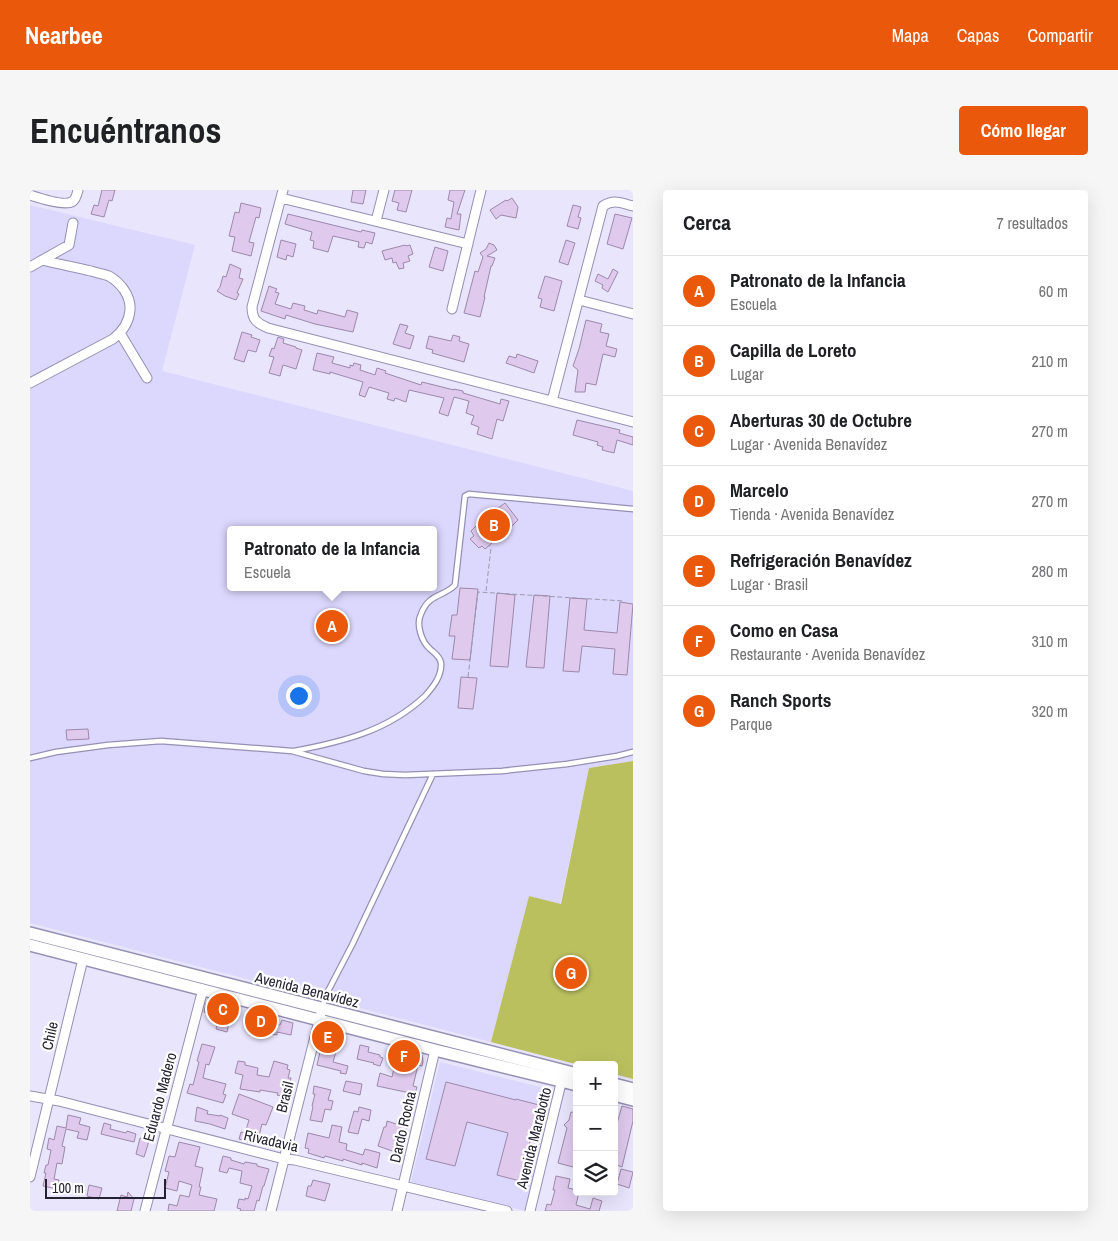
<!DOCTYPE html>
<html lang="es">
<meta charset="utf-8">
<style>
:root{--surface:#fff;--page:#f6f6f6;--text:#202124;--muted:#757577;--line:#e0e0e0;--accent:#ea580c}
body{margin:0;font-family:"Archivo Narrow",sans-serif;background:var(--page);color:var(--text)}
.controls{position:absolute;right:15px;bottom:15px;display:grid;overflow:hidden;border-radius:5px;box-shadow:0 5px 20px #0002}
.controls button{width:45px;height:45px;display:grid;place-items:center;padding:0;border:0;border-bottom:1px solid var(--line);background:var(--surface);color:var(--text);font:25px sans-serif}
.scale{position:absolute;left:15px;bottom:12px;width:121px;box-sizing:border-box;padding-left:5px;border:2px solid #252332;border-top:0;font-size:14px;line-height:18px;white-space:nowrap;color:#252332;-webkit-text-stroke:4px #fff;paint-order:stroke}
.you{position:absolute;left:268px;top:505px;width:18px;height:18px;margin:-12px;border:4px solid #fff;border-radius:50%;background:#1a73e8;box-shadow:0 0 0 8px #1a73e833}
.badge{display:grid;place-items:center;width:32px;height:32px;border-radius:50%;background:var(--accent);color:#fff;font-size:16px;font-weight:700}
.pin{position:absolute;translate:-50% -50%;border:2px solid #fff;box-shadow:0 1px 5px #0006}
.popup{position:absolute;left:197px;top:336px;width:210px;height:65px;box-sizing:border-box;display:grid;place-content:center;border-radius:5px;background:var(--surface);filter:drop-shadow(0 1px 4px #0005);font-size:16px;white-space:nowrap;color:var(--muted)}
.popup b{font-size:19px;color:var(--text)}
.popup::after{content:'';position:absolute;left:50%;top:100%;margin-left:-10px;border:10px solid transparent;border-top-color:var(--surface)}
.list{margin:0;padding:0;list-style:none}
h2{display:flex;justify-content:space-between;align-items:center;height:65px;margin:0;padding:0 20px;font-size:21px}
h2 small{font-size:16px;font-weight:400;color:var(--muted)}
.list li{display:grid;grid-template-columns:32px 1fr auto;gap:15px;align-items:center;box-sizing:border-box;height:70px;padding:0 20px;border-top:1px solid var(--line)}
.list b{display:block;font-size:19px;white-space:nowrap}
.list p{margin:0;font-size:16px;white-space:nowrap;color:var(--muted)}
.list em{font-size:16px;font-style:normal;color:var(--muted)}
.icon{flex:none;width:28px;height:28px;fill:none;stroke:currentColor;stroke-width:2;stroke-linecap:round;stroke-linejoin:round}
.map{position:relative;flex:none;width:603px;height:1021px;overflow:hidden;border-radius:5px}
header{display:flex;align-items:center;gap:30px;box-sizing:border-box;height:70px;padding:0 25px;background:var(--accent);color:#fff}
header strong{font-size:24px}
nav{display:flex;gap:28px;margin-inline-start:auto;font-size:18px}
.intro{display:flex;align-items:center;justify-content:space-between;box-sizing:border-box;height:120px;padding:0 30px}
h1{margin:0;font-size:35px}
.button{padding:12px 22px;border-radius:5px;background:var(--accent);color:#fff;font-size:18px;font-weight:700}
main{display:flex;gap:30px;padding:0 30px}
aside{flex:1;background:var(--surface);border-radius:5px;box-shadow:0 5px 20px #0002}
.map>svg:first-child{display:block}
</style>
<header>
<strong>Nearbee</strong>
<nav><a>Mapa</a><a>Capas</a><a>Compartir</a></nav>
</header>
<div class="intro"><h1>Encuéntranos</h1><a class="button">Cómo llegar</a></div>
<main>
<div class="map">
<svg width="603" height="1021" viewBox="0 0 603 1021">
<rect width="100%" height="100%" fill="#e8e5fd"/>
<!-- built -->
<path fill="#dcd7fd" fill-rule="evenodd" d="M 0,15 L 165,55 L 132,181 L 603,301 L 603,571 L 559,578 L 530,714 L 499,706 L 461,852 L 0,733 ZM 201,340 L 403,340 L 403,397 L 201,397 Z
M 410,872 L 526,901 L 496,1021 L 381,992 Z"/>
<!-- green -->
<path fill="#bbc05f" d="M 603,571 L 603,889 L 584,884 L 584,875 L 549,875 L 461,852 L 499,706 L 531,714 L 559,578 Z"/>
<!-- building -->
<path fill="#dfcaee" stroke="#9c88aa" d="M 72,0 L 85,0 L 82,11 L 79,10 L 74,27 L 61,24 L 64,15 L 68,16 Z
M 323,0 L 336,0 L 333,14 L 321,12 Z
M 365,0 L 382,0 L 376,22 L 367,20 L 369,13 L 362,11 Z
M 420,0 L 435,0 L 427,24 L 431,24 L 429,40 L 415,37 L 417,28 L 421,29 L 424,12 L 418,10 Z
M 482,8 L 488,17 L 486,28 L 471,25 L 466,29 L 460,20 L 476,10 L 477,11 Z
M 211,13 L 231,18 L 229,28 L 226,27 L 219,52 L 224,53 L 221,66 L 202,61 L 205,47 L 199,46 L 205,22 L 209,23 Z
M 543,15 L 551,17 L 548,27 L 551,28 L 548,39 L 537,36 Z
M 258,24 L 331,42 L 332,40 L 345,43 L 342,54 L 336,52 L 334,58 L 328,57 L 329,52 L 303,46 L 298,62 L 283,58 L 284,51 L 280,50 L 282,42 L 255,34 Z
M 585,24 L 602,28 L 593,59 L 577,54 Z
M 251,50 L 266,54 L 263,67 L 257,65 L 256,70 L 247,67 Z
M 536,50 L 545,53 L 538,75 L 529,72 Z
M 459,53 L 464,55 L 467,60 L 457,66 L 465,68 L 462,76 L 461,76 L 454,107 L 455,107 L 450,127 L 434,123 L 445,81 L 448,82 L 453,67 L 450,63 L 456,59 Z
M 375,55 L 376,56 L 380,55 L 383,64 L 378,66 L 380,71 L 373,73 L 374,78 L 369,79 L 366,72 L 363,73 L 362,68 L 355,70 L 352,61 Z
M 405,57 L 418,61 L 413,81 L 399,77 Z
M 200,74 L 211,79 L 209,88 L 213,89 L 207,103 L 209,104 L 206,110 L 195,106 L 187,101 L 190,97 L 193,86 L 196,87 Z
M 583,79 L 588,82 L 578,102 L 572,98 L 573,95 L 565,91 L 568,84 L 578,89 Z
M 515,86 L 532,91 L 524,121 L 510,117 L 512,109 L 508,108 Z
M 239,96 L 247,99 L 245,102 L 249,103 L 245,114 L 261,119 L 263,113 L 275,116 L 274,120 L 287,124 L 288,120 L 315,127 L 317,120 L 328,123 L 323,142 L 285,134 L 256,125 L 255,129 L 231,121 Z
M 556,130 L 572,134 L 570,142 L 579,144 L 576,156 L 587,159 L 585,167 L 573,164 L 566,195 L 556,193 L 555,202 L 545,202 L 548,180 L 543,176 L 549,159 Z
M 370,134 L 378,136 L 375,143 L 384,146 L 380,159 L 363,154 Z
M 212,142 L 222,145 L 221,147 L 230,150 L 226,162 L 218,160 L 214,172 L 204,169 Z
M 423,145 L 430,147 L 429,151 L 439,154 L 434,172 L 402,163 L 403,160 L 396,158 L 399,146 L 421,151 Z
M 248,147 L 254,149 L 253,153 L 266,157 L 266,158 L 272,160 L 266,179 L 253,175 L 250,186 L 239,183 L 244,167 L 239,166 L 242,158 L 244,159 Z
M 287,163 L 304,167 L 302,173 L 320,178 L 320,175 L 323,176 L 324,173 L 331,175 L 330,180 L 345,185 L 347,178 L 356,181 L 355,183 L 391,195 L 392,192 L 424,200 L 424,199 L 433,201 L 433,203 L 470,214 L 471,209 L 479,211 L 473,231 L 467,229 L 462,249 L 447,244 L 449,237 L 441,234 L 444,226 L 436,223 L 439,211 L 424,207 L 418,226 L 409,223 L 414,208 L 379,200 L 376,212 L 365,208 L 364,211 L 357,209 L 359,203 L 339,197 L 335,207 L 329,205 L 333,192 L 300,182 L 300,184 L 283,180 Z
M 487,164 L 508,171 L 504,183 L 476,173 L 479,166 L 486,168 Z
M 547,230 L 590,240 L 589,243 L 603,247 L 603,255 L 587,250 L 584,263 L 572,260 L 573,257 L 567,255 L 568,252 L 543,245 Z
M 475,313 L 488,330 L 481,337 L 478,334 L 460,350 L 462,353 L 455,359 L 452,356 L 449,358 L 440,349 L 444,346 L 441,341 L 446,336 L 448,339 L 468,321 L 467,319 Z
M 430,398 L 448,399 L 440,470 L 422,469 L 425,446 L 419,446 L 422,425 L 427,425 Z
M 467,403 L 485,405 L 478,477 L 460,476 Z
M 504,405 L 520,406 L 514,478 L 496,477 Z
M 540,408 L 557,409 L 554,440 L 587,443 L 590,412 L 603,414 L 597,485 L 583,484 L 585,459 L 552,456 L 549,482 L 533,481 Z
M 431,487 L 447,488 L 443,519 L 428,518 Z
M 58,539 L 59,549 L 37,550 L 36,540 Z
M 182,811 L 197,816 L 195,826 L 200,827 L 197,842 L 186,839 L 189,826 L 174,822 L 176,813 Z
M 226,825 L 239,828 L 238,832 L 250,835 L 252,830 L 263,833 L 261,845 L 247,842 L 247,845 L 222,840 Z
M 298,843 L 313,846 L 311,855 L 308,855 L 303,872 L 318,876 L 316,884 L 310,883 L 311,881 L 287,875 L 294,845 Z
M 172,854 L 185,857 L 179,875 L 176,874 L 173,888 L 196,894 L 193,904 L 196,905 L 193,913 L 157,903 L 160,894 L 163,895 L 169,872 L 167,871 Z
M 330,855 L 339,857 L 338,862 L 350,865 L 350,867 L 353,868 L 350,876 L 343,874 L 344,873 L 327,869 Z
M 368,861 L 392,865 L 393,872 L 392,876 L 388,875 L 383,896 L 387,897 L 385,904 L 347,896 L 350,883 L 362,887 Z
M 208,871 L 215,872 L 215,875 L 228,878 L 227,885 L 239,887 L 244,871 L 258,875 L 257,879 L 260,880 L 258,888 L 261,888 L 259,896 L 263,897 L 261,908 L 247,905 L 248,903 L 230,900 L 230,902 L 210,899 L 213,885 L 205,883 Z
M 316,891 L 332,894 L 330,905 L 313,901 Z
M 416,892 L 486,910 L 486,909 L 509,915 L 490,991 L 467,985 L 478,943 L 437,932 L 425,976 L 396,969 Z
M 284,896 L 301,900 L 298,910 L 303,911 L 301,920 L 295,919 L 292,932 L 280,930 L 283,917 L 282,916 L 285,904 L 283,904 Z
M 209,904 L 243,917 L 236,935 L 232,934 L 227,954 L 209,949 L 211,942 L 215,943 L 219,930 L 202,924 Z
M 592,916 L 603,919 L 603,931 L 592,977 L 584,974 L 584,944 Z
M 167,917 L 178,921 L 177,924 L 190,926 L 190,925 L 198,928 L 195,939 L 180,934 L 165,931 Z
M 329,917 L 341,920 L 339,931 L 332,929 L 328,944 L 318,942 L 324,921 L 328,922 Z
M 541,922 L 547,923 L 547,978 L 528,973 L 537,938 L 534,935 L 539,930 Z
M 38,925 L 51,928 L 49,934 L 60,937 L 57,950 L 47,948 L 49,942 L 36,939 L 32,956 L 35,957 L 32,974 L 27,973 L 24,989 L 29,990 L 27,999 L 13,996 L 16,983 L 14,983 L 16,975 L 18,975 L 21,960 L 17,959 L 19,948 L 24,950 L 27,936 L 36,938 Z
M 368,929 L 379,932 L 372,953 L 368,952 L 365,962 L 348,956 L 354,937 L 356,937 L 357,931 L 366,934 Z
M 74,933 L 81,935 L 80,939 L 96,943 L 97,941 L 106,944 L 104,952 L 71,944 Z
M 302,935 L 312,937 L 309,952 L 317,954 L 316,960 L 333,965 L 335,959 L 350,963 L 347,978 L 332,973 L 332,975 L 313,969 L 313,971 L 295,966 L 294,968 L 278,963 L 279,959 L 275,958 L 278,943 L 299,948 Z
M 110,948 L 119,951 L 114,967 L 106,964 Z
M 149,952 L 170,957 L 165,976 L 173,978 L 169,997 L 171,997 L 169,1005 L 187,1009 L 184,1021 L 138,1021 L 139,1014 L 147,1016 L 150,1005 L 159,1007 L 162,995 L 149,991 L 147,1001 L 135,998 L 139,982 L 135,981 L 139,966 L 145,967 Z
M 193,966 L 201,968 L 201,970 L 214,974 L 215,972 L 227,974 L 227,976 L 239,979 L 234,996 L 233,996 L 229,1011 L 227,1010 L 224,1021 L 210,1021 L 211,1019 L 207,1018 L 209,1009 L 215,1010 L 215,1008 L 218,1009 L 222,996 L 210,993 L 212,981 L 199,978 L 197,983 L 189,981 Z
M 591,979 L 603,982 L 599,998 L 587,994 Z
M 526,986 L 540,989 L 538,998 L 547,1000 L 547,1002 L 549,1002 L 546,1015 L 560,1019 L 563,1008 L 572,1011 L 569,1021 L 515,1021 L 517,1014 L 521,1015 L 525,1000 L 523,1000 Z
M 283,990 L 300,994 L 295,1011 L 276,1006 L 278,996 L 281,996 Z
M 59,995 L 72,998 L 69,1009 L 57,1006 Z
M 98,1002 L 104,1009 L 101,1021 L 87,1021 L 91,1005 L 97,1007 Z"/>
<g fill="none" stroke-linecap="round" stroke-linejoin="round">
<!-- service casing -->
<g stroke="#9590b4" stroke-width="7">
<path id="service" d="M 264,561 C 312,552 358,541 395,506 C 403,497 412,486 411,473 C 410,466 404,463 400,459 C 391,451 386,434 391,424 C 399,403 414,407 425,395 L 435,306 L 439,304 L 603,319
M 0,568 L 26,562 L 78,555 L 131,551 L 262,561 L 334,581 L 353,584 L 375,585 L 472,581 L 537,574 L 587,566 L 603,562
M 292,818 L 296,805 L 322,755 L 403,584"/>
</g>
<!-- minor casing -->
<g stroke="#9590b4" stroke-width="11">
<path id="minor" d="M 253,0 L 222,117 C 222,130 227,133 238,138 L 603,232
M 0,5 C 9,8 36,17 43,11 C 46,9 47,4 48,0
M 251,8 L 438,54
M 346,31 L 354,0
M 0,77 L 39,55 L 43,33
M 549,110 L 603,124
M 422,119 L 451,0
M 90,143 L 117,188
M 0,193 L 83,149 C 92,142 99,133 100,120 C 101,106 91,93 79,86 C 74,84 67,83 61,81 C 44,77 28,74 12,70
M 522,211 L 573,16 C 584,9 591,13 603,16
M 0,906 L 29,911 L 254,969 L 265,970 L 477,1021
M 0,987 L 53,769
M 115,1021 L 173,799
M 241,1021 L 292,819
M 367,1021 L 405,860
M 500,1021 L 533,885"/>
</g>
<!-- secondary casing -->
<g stroke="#9590b4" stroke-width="14">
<path id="secondary" d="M 0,743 L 547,884
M 0,755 L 405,860 L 547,895
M 584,894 L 603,899
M 584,905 L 603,910"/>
</g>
<!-- path -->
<path stroke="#9d9aaf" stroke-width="1" stroke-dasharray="5 2.5" stroke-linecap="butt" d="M 456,401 L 461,358 L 459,355
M 438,487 L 448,402 L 594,411"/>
<!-- service -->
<use href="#service" stroke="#fff" stroke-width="4.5"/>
<!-- minor -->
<use href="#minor" stroke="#fff" stroke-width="9"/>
<!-- secondary -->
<use href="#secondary" stroke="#fff" stroke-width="11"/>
</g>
<g text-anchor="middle" stroke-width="4.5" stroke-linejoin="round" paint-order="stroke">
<!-- street labels -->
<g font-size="15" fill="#252332" stroke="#fff">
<text transform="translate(277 800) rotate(14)" y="5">Avenida Benavídez</text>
<text transform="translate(20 846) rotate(-77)" y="5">Chile</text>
<text transform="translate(130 907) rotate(-75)" y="5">Eduardo Madero</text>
<text transform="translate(255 907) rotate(-76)" y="5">Brasil</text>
<text transform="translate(373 937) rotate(-77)" y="5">Dardo Rocha</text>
<text transform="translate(504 948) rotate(-76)" y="5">Avenida Marabotto</text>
<text transform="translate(241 951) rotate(13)" y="5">Rivadavia</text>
</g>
</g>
</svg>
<div class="controls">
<button>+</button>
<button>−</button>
<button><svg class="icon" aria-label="layers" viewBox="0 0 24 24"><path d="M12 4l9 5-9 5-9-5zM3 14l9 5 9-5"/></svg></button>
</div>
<div class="scale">100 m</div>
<div class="you"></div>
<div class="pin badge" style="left:302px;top:436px">A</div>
<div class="popup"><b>Patronato de la Infancia</b>Escuela</div>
<div class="pin badge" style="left:464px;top:335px">B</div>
<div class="pin badge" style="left:193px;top:819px">C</div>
<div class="pin badge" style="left:231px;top:831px">D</div>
<div class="pin badge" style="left:298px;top:847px">E</div>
<div class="pin badge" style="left:374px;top:866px">F</div>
<div class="pin badge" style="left:541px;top:783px">G</div>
</div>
<aside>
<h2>Cerca<small>7 resultados</small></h2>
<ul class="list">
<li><span class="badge">A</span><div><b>Patronato de la Infancia</b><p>Escuela</p></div><em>60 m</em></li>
<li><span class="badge">B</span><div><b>Capilla de Loreto</b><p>Lugar</p></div><em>210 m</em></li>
<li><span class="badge">C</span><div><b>Aberturas 30 de Octubre</b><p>Lugar · Avenida Benavídez</p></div><em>270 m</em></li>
<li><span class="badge">D</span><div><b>Marcelo</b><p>Tienda · Avenida Benavídez</p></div><em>270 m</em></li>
<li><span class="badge">E</span><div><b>Refrigeración Benavídez</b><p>Lugar · Brasil</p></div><em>280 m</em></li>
<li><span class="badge">F</span><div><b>Como en Casa</b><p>Restaurante · Avenida Benavídez</p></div><em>310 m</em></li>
<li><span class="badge">G</span><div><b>Ranch Sports</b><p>Parque</p></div><em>320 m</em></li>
</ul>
</aside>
</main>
